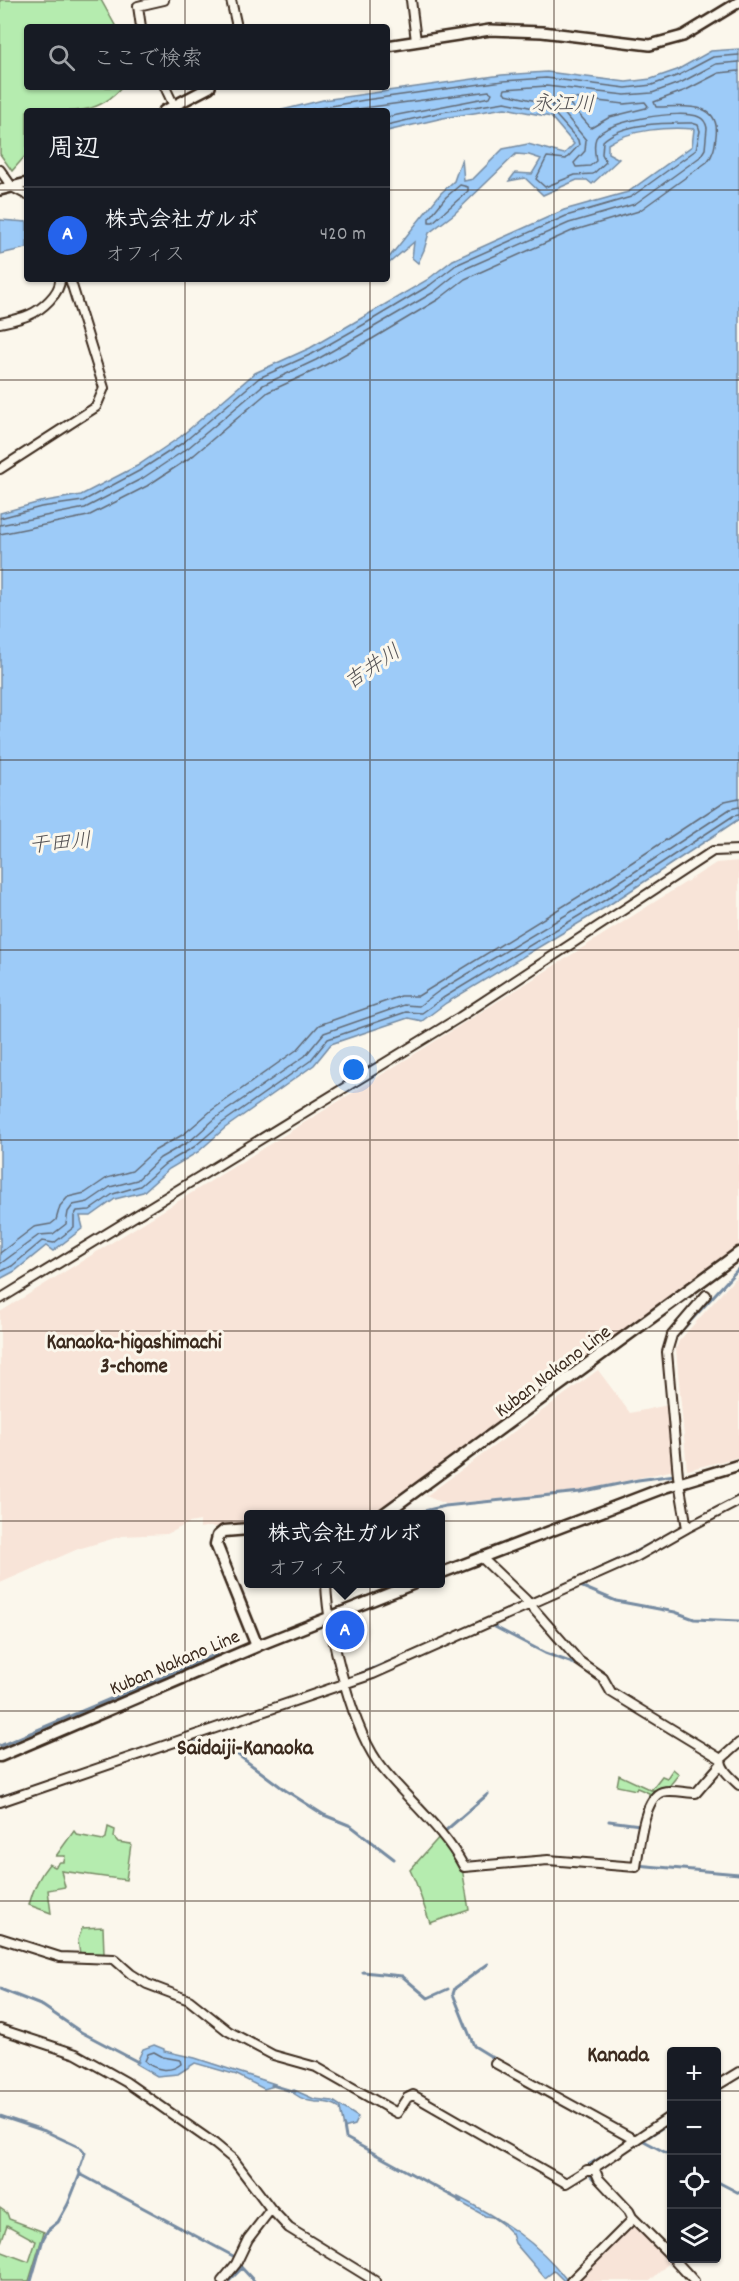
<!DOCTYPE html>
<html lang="ja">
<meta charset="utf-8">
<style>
:root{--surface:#171b24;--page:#20242c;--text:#f1f3f6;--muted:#9ea1a6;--line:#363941;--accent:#2563eb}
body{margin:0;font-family:Dekko,"Klee One",sans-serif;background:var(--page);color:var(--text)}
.controls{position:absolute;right:18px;bottom:18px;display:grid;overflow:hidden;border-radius:6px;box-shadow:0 2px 4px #0004}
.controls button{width:54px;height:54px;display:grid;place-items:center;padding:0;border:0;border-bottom:2px solid var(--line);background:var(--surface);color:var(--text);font:30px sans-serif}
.you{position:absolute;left:354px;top:1070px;width:21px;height:21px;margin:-15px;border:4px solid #fff;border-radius:50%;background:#1a73e8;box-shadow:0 0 0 9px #1a73e833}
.badge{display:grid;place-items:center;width:39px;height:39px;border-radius:50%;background:var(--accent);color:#fff;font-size:20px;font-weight:700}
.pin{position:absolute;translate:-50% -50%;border:3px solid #fff;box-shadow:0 2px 6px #0006}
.popup{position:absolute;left:244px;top:1510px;width:201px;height:78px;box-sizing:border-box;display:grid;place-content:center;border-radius:6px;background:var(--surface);filter:drop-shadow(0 2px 4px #0005);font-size:20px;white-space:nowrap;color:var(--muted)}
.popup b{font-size:22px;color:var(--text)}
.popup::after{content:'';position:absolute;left:50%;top:100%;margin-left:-12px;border:12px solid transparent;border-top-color:var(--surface)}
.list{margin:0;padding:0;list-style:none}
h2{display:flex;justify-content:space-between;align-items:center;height:78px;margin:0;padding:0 24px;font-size:26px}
h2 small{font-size:20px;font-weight:400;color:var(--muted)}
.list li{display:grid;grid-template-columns:39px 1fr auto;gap:18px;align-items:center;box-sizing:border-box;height:96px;padding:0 24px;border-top:2px solid var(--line)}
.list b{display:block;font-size:22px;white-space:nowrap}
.list p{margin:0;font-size:20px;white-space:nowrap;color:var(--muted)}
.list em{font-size:20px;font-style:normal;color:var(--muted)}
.icon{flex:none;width:33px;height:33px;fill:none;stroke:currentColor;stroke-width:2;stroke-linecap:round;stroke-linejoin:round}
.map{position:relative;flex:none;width:739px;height:2281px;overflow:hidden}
.search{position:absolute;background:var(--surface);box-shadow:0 2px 4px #0004;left:24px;top:24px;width:366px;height:66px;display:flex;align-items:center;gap:15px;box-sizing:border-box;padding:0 21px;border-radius:6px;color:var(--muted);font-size:22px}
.panel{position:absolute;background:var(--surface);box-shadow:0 2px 4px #0004;left:24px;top:108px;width:366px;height:174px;border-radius:6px}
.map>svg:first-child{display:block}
</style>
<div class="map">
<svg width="739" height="2281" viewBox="0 0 739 2281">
<rect width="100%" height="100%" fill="#fbf7ec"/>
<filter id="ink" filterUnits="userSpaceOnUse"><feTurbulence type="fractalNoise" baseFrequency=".0167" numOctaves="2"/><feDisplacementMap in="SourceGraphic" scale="12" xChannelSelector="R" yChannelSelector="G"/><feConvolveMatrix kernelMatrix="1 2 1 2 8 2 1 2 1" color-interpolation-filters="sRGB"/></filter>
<g filter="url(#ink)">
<!-- built -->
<path fill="#f8e4d8" d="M 739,861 L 739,1248 L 736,1251 L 379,1514 L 249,1514 L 249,1527 L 205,1527 L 200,1528 L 200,1521 L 189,1523 L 167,1534 L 122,1536 L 78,1549 L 0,1583 L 0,1312 L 426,1047 L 716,863 Z
M 739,1274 L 739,1457 L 687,1470 L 676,1349 L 679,1341 Z
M 598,1370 L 630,1413 L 668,1405 L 674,1470 L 580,1491 L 445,1504 L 426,1496 Z
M 634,2225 L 669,2263 L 650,2281 L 575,2281 Z"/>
<!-- green -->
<path fill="#b5ecaf" stroke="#788b66" stroke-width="1.5" d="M 0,0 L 101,0 L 116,27 L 27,27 L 27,87 L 122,87 C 96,118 64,111 27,111 L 27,154 L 12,171 L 0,154 Z
M 673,1769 L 679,1774 L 666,1790 L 652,1790 L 657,1793 L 648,1806 L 649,1793 L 637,1788 L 636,1790 L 617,1786 L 619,1775 L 651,1790 L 662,1776 L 667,1778 Z
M 108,1827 L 115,1830 L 114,1837 L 118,1842 L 131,1844 L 126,1880 L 61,1871 L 65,1887 L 48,1890 L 51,1913 L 29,1905 C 33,1889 39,1876 49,1864 L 55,1867 L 60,1862 L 64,1862 L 65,1856 L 56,1856 L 74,1831 L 77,1835 L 103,1840 L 106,1838 Z
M 441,1835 L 462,1868 L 469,1910 L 430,1923 L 416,1883 L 410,1870 Z
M 103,1927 L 104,1954 L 80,1954 L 78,1940 L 82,1928 Z
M 0,2208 L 7,2213 L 9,2219 L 44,2232 L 29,2281 L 0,2281 L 0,2251 L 29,2262 L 36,2241 L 7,2225 L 0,2245 Z"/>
<!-- water -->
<path fill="#9dcbf8" stroke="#768ba1" stroke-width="1.5" d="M 739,49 L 739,819 L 609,905 L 446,1003 L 422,1021 L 408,1018 L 331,1044 L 314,1065 L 225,1128 L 198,1152 L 169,1169 L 143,1192 L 115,1199 L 91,1216 L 80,1216 L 83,1228 L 53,1251 L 46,1246 L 15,1271 L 0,1279 L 0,513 L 40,502 L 81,495 L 137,466 L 180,437 L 255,373 L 310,348 L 360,319 L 427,280 L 453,260 L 564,210 L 628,192 L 692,146 L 694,129 C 667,127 631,129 608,144 L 608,153 L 619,159 L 592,184 L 587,180 L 577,180 L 543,195 L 525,178 L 509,181 L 515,173 L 532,174 L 541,159 L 529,155 L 516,154 L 454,214 L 429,233 L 424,250 L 418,263 L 412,258 L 414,242 L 387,265 L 387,260 L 441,193 L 454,181 L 462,158 L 464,181 L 473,179 L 503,149 L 528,144 L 564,154 L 574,144 L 551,117 L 505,108 L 443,118 L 387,131 L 387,111 L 278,111 L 323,100 L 502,75 L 547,72 L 626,82 L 651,79 L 677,70 L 711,51 Z
M 0,220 L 27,222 L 27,248 L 0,254 Z
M 154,2045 L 164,2049 L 164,2051 L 195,2058 L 275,2084 L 274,2086 L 264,2089 L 237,2075 L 195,2063 L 178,2074 L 157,2076 L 136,2064 L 143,2049 Z
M 294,2090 L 314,2099 L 333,2101 L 358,2117 L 354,2125 L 344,2128 L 340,2108 C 324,2097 313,2108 293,2093 Z
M 458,2197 C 499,2218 538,2242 566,2279 L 564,2281 L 554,2271 L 545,2278 L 515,2243 L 512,2234 L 502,2224 L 492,2217 L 485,2216 L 458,2201 Z"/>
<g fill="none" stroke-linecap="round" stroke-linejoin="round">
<!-- shore -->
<path stroke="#626a75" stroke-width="1.5" d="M 571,98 L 624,104 L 645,102 L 648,106 L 646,108 L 610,117 L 591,128 L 568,102 L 568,99 Z
M 303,111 L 365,100 L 503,81 L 546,78 L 626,88 L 652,85 L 679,75 L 713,57 L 739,55
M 342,111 L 489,91 L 492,93 L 490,97 L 387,117
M 460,185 L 468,187 L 468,191 L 433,222 L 429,222 L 429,218 L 446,197 Z
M 0,518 L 41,507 L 83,501 L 139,471 L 184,442 L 259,378 L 312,354 L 363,325 L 430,285 L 456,265 L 566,216 L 631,197 L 696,150 L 700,131 L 698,125 L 692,123 C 666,123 623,122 603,141 L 602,154 L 606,162 L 593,174 L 575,175 L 545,187 L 536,179 L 547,157 L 566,159 L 579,145 L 578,140 L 553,112 L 505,102 L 442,112 L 387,125
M 0,525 L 85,508 L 143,478 L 188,448 L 263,385 L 316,360 L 367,331 L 434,292 L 460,271 L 569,223 L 635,204 L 700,157 L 705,149 L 707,128 C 706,123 704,119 699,117 C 683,109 604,120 596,138 C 593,145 595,154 596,161 L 590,166 L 576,167 L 574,163 L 585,151 L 586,140 L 558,106 L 506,94 L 504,92 L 505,89 L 546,86 L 625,95 L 652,93 L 682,82 L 716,64 L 739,62
M 0,534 L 88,516 L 147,486 L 194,455 L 268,392 L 320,368 L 372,339 L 439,299 L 465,279 L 572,231 L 639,211 L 707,162 C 714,154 715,146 716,136 C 721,99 679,107 656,107 L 654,102 L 686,90 L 719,73 L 739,71
M 0,1253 L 34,1227 L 51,1224 L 56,1220 L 60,1206 L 68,1197 L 85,1193 L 107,1178 L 132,1171 L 154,1151 L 184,1134 L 212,1110 L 298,1049 L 319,1025 L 401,996 L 418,996 L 596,886 L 725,801 L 739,798
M 0,1264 L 39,1235 L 53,1234 L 66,1224 L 68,1212 L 73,1205 L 88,1202 L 110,1187 L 137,1180 L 160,1158 L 190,1141 L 217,1117 L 305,1056 L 324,1033 L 404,1005 L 419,1006 L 439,991 L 601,894 L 730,809 L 739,807
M 0,1272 L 12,1266 L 42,1241 L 54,1243 L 74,1227 L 74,1216 L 77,1211 L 90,1210 L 113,1194 L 140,1186 L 165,1164 L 194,1147 L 222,1123 L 310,1061 L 328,1039 L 406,1012 L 422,1013 L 443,998 L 605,900 L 733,816 L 739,815
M 154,2052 L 163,2057 L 180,2060 L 181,2064 C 170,2073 154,2070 145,2061 L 148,2054 Z"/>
<!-- stream -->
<path stroke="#768ba1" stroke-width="3" d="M 674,1339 L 739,1268
M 679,1444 L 682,1472
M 684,1488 L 685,1497
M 412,1514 L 445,1506 L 580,1492 L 638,1480 L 675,1475
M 322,1584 L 325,1611
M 578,1585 L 616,1601 L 675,1612 L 694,1619 L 739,1621
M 530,1600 L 631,1554 L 739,1496
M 493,1626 L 545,1653 L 578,1665
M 611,1687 L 636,1703
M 188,1741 L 227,1750 L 238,1755 L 285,1790 L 324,1815 L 351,1826 L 394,1859
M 0,1746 L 216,1654
M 44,1783 L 353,1677 L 425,1647
M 0,1797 L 33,1787
M 609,1821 L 640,1825
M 444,1832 L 488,1794
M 450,1838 L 468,1864
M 636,1865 L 739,1874
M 488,1964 L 455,1988 L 453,1994 L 474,2046 L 497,2060
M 363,1972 L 402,1976 L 428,1998 L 448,1989
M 0,1989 L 43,2006 L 81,2032 L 138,2062
M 174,1991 L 187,1996
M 272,2085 L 295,2092
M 716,2091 L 739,2077
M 403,2099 L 407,2093 L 414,2092
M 595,2114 L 637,2137
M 0,2116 L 45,2131 L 81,2148 L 85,2153 L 79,2170 L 80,2174 L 235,2257
M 344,2126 L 346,2138 L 461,2201
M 644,2140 L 672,2121
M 644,2141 L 672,2156
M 585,2167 L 623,2144
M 587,2172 L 615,2202
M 716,2181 L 739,2193
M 663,2253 L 679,2270
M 240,2266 L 254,2281
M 31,2281 L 43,2239 L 48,2230 L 58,2222 L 68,2204 L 80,2174
M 229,2281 L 242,2268"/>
<!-- minor casing -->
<g stroke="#3b2a1e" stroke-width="12">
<path id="minor" d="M 231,0 L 237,27
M 411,0 L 416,41
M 141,27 L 138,6 L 164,0
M 165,87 L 174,106
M 0,170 L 12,187 L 27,195
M 0,323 C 9,321 20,319 29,315 C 41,310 61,293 60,279
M 0,469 L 96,407 L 104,388 L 70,279
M 0,1299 L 460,1017 L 713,851 L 739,850
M 687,1528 L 739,1501
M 481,1557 L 525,1599 L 579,1661 L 603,1678 L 611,1692 L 721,1759 C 721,1770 732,1778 739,1785
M 326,1584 C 328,1632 352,1732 383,1769 C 410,1802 444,1829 464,1867 L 548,1860 L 636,1867 C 639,1850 643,1798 662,1792 C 672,1789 686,1793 696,1793 L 721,1764
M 721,1759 L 739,1743
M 0,1802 L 373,1674 L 636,1557 L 687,1528 L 678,1476 L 667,1352 L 672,1335 L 706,1295
M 0,1938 L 60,1957 L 114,1959 L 131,1974 L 147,1984 L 189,2000 L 228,2031 L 273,2055 L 316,2067 L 397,2113 L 407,2098 L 413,2095 L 566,2183 L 587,2170 L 595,2170 L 597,2166 L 672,2115
M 0,2029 L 76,2054 L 126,2082 L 215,2144 L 233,2159 L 271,2209 L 289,2228 L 375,2281
M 495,2063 L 635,2140
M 716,2086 L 739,2072
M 632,2217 L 672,2257
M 673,2258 L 694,2281
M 222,2281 L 236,2264 L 248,2239 L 271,2209
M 571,2281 L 630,2222 L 632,2217 L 629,2211 L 599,2179 L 595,2170"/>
</g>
<!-- tertiary casing -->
<g stroke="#3b2a1e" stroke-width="14">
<path id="tertiary" d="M 387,46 L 490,30 L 542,32 L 650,45 L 683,36 L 739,2
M 164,111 L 210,87
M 0,190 L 27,183
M 441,1573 L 666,1487 L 739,1465
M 257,1646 L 413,1584"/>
</g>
<!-- secondary casing -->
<g stroke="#3b2a1e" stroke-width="15">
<path id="secondary" d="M 384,1514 L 739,1253
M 0,1756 L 257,1646 L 216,1544 L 218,1536 L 224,1531 L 249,1529"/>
</g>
<!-- minor -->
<use href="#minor" stroke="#fbf7ec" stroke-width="8"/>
<!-- tertiary -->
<use href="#tertiary" stroke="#fbf7ec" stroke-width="9"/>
<!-- secondary -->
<use href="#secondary" stroke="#fbf7ec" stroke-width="10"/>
</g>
</g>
<!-- grid -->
<path fill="none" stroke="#3b2a1e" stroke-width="1.5" stroke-opacity="0.55" d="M 185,0 L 185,27M 370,0 L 370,27M 554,0 L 554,2281M 185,87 L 185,111M 370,87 L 370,111M 0,190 L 27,190M 387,190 L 739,190M 185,279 L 185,2281M 370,279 L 370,2281M 0,380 L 739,380M 0,570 L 739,570M 0,760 L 739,760M 0,950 L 739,950M 0,1140 L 739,1140M 0,1331 L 739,1331M 0,1521 L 739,1521M 0,1711 L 739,1711M 0,1901 L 739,1901M 0,2091 L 672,2091M 716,2091 L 739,2091"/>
<g text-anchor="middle" stroke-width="6" stroke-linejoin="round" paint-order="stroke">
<!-- street labels -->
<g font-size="20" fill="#3b2a1e" stroke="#fbf7ec">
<text transform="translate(552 1370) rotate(-37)" y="7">Kuban Nakano Line</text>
<text transform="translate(174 1661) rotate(-23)" y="7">Kuban Nakano Line</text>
</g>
<!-- water labels -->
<g font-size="21" font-style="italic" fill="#545254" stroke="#fbf7ec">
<text transform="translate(563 103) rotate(1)" y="7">永江川</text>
<text transform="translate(372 666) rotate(-34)" y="7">吉井川</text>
<text transform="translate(60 842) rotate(-5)" y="7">干田川</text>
</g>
<!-- neighbourhood labels -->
<g font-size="21" font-weight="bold" fill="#3b2a1e" stroke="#fbf7ec">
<text x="134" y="1348">Kanaoka-higashimachi<tspan x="134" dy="24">3-chome</tspan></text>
</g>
<!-- quarter labels -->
<g font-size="22" font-weight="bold" fill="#3b2a1e" stroke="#fbf7ec">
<text x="245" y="1754">Saidaiji-Kanaoka</text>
<text x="618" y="2061">Kanada</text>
</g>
</g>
</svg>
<div class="controls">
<button>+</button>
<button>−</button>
<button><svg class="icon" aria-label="locate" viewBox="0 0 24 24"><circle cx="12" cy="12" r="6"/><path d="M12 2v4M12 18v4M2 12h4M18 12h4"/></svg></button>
<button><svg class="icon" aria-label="layers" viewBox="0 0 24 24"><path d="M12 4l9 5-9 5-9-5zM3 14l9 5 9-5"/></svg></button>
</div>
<div class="you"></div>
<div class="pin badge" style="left:345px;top:1630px">A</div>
<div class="popup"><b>株式会社ガルボ</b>オフィス</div>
<div class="search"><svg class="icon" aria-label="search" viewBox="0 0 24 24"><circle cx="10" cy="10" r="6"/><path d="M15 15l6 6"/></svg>ここで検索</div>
<section class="panel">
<h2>周辺<small></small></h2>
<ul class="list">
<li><span class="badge">A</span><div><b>株式会社ガルボ</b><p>オフィス</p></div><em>420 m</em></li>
</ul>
</section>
</div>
